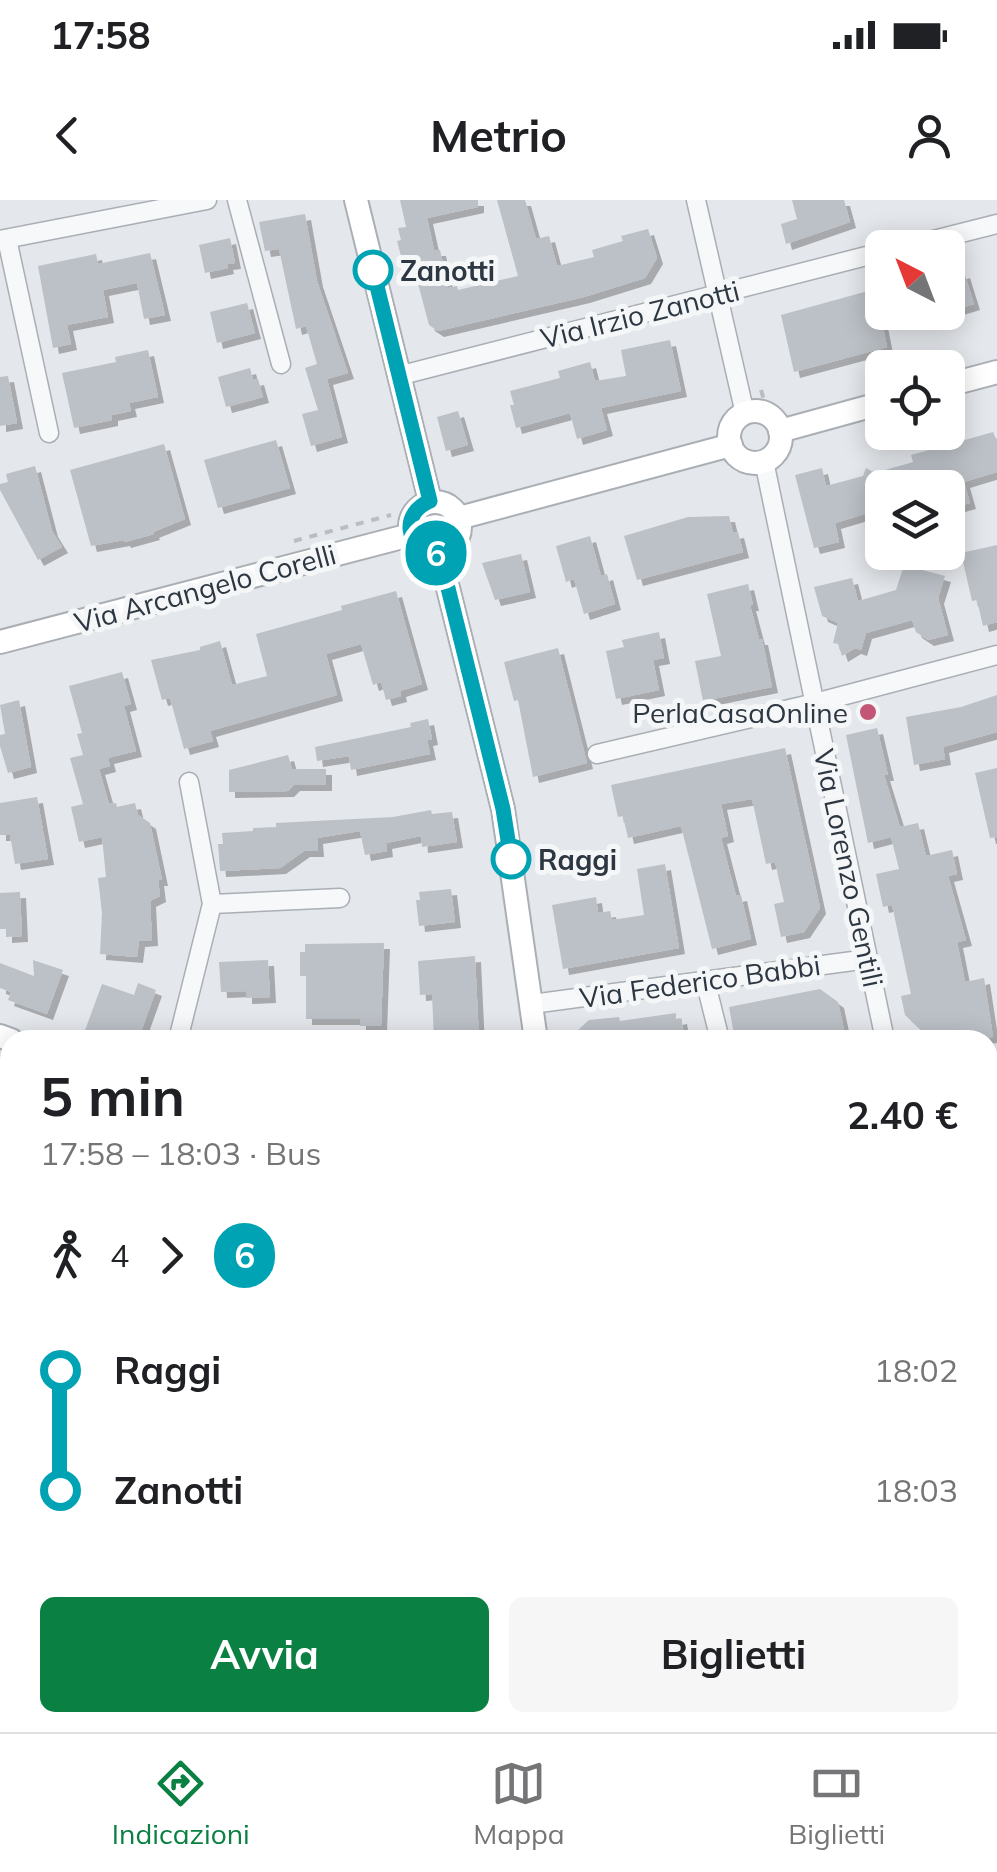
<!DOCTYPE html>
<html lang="it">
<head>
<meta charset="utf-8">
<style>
	body { margin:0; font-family:Mulish,sans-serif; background:#f6f6f6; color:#202124; height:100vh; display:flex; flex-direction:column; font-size:38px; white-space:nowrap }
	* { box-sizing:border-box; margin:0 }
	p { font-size:32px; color:#757577 }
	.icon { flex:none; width:55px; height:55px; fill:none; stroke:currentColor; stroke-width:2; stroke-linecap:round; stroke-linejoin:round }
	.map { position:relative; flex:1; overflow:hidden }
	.drawer { position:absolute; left:0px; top:830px; width:998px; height:702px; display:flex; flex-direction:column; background:#fff; border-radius:30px 30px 0 0; box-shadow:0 5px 25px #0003 }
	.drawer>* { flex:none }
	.badge { padding:0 20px; border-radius:32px; font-size:35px; line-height:65px }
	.needle { width:65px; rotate:318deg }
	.fabs { position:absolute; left:865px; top:30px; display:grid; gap:20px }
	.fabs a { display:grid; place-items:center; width:100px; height:100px; border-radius:15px; background:#fff; box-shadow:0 5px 25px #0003; font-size:50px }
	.map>.badge { position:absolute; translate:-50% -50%; box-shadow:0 0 0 5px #fff }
	.legs { display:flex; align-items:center; gap:15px; height:110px; padding:0 40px; font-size:32px }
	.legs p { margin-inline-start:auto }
	.summary { display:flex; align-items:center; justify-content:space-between; height:170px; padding:0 40px }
	h1 { font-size:55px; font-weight:700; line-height:75px }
	.button { display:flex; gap:20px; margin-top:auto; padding:20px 40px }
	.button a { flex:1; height:115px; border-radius:15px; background:#0b8043; color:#fff; font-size:40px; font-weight:700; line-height:115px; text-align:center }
	.button a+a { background:#f6f6f6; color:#202124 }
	ul { padding:0 40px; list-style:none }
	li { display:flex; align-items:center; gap:35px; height:120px; font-size:38px }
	li i { display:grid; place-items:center; width:15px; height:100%; margin:0 12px; background:currentColor }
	li i::after { content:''; width:25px; height:25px; margin:-12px; border:8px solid; border-radius:50%; background:#fff }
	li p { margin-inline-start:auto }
	li:first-child i { background:linear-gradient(#0000 50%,currentColor 0) }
	li:last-child i { background:linear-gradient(currentColor 50%,#0000 0) }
	.status { display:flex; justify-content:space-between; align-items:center; height:70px; padding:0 50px; background:#fff; direction:ltr }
	.status svg { height:28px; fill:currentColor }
	header { display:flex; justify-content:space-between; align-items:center; height:130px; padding:0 40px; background:#fff; font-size:45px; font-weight:700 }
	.tab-bar { display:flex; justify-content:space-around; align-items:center; height:140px; border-top:2px solid #e0e0e0; background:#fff; font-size:28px; color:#757577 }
	.tab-bar a { display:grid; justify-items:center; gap:5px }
	.tab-bar .selected { color:#0b8043 }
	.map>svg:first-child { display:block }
</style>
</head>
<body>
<div class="status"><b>17:58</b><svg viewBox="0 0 49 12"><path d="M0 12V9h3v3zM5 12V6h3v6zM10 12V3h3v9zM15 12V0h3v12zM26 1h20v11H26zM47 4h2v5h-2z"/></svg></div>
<header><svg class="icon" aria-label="back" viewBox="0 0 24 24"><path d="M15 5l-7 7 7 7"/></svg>Metrio<svg class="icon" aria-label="person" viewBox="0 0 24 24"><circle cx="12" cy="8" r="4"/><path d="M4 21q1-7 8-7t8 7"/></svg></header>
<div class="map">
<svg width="997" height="1532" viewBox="0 0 997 1532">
	<defs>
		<filter id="shadow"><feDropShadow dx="6" dy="6" stdDeviation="0" flood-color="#0004"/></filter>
	</defs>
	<rect width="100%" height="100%" fill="#e4e7eb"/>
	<polygon fill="#d2d7dc" points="0,931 10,934 10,1497 0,1499"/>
	<polygon fill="#cbd4c6" points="0,960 10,964 10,1255 0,1251"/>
	<g fill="#bcc1c7" filter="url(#shadow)">
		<polygon points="400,0 478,0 478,7 427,18 434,50 440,50 448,88 457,86 458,90 518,76 497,0 525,0 536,39 549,36 557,66 594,57 592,50 623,41 621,36 648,29 657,58 645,78 584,97 438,131 429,125 416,76 407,78 397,41 401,40 398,28 406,27"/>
		<polygon points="792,0 844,0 850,22 786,44 781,24 797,19"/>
		<polygon points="305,14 317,81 348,173 327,179 342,237 311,246 302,214 318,210 305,168 317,164 306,126 296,129 279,49 265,51 259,22"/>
		<polygon points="230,38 235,63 227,64 228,68 205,73 199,45"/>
		<polygon points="150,53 165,115 144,119 137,83 103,90 108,117 67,125 71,144 53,148 38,66 96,54 98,64"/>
		<polygon points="964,72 974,104 948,112 948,77"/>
		<polygon points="868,91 875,118 881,117 887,147 794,172 781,115"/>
		<polygon points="247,103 255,133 217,143 210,112"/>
		<polygon points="670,140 681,191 601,208 607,230 577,239 570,213 516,228 510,205 514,205 510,191 560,178 558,171 590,162 595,181 626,176 621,150"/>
		<polygon points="148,150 158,197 129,203 131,211 112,215 112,220 74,228 62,173 116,162 115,157"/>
		<polygon points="250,168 253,180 258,179 263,197 226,207 218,177"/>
		<polygon points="8,176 17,223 0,226 0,177"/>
		<polygon points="458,211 468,245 446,251 437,217"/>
		<polygon points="993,232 997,241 997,272 964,282 970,303 948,309 948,288 882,288 882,309 835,323 839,342 814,348 795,275 822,268 826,286 863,276 866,268 875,273 913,262 911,255"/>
		<polygon points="276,240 290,288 218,308 204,260"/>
		<polygon points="164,244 185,319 153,332 154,334 125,342 124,340 91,346 70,270"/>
		<polygon points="35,266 52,331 62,347 38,360 0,290 0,284 8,282 6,274"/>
		<polygon points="729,316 733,333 738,332 743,352 637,380 624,336 688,317"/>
		<polygon points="590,336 601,376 607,374 615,404 584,414 574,379 566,382 556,346"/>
		<polygon points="997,345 997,422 983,426 977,400 972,401 961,353"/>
		<polygon points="521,354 530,392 495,400 482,363"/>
		<polygon points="904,365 945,376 938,398 948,435 928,440 916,432 912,420 866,433 861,450 855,448 842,456 838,444 833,443 838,423 822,416 814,387 852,378 858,401 896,390"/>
		<polygon points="748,384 753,405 750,405 759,439 762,439 772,487 703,501 695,461 721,456 707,394"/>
		<polygon points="396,391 422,484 400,491 401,496 386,500 381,482 373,485 361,444 326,454 337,495 210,531 213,541 184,549 170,498 162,500 151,460 200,450 200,447 220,441 232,485 267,476 256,434 342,410 341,406"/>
		<polygon points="659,432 664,458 653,460 659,490 616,499 606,451 624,447 622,440"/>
		<polygon points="558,448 587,563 533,577 518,500 514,501 504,462"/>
		<polygon points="122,472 131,504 124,506 136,551 108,558 110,566 99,569 109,604 116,603 117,607 135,603 138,615 150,623 162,680 158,680 160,696 150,701 152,740 139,741 137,757 100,754 102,713 98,678 106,677 102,637 79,642 71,607 83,604 70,558 83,555 77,534 82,533 69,486"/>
		<polygon points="997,495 997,532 943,547 945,559 914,565 906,517 961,507"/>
		<polygon points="19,500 31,567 8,573 0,546 0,535 5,534 0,505"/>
		<polygon points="428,519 432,539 427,540 430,554 351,570 349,556 317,561 315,547 411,527 410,523"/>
		<polygon points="877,528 888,575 884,575 900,627 918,623 926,656 952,650 957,674 948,676 966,740 957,742 965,782 984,778 993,837 953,840 923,832 905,815 901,796 911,794 892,705 883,707 876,674 899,669 891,637 868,643 846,535"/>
		<polygon points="785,548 820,708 804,732 781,737 774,704 784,702 775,662 766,664 752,599 721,604 728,636 721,638 736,696 741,695 751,739 712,749 681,626 628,638 623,616 618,617 611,585"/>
		<polygon points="288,555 292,569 326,569 326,585 294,585 288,591 229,592 229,570"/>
		<polygon points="997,568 997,637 990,638 975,573"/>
		<polygon points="37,597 48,659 15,664 10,635 0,635 0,603"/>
		<polygon points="431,610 432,614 452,612 457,642 422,647 421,636 386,643 387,651 365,655 360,631 317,638 318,651 304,651 280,668 220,671 218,644 223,644 222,633 253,631 253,628 276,627 276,623 393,617"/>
		<polygon points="665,664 679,748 563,769 552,705 596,697 598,713 610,711 612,720 644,715 637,669"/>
		<polygon points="451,689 455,722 419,726 416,700 420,700 419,692"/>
		<polygon points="20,692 22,736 6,737 6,729 0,729 0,693"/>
		<polygon points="384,743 381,826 360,826 360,819 306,819 306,776 300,776 300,752 305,752 305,744"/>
		<polygon points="475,756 479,840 434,840 432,794 420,795 418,761"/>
		<polygon points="33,760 63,770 47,814 8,800 11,792 0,788 0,763 34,776"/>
		<polygon points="268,760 270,797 246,798 246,791 221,792 219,762"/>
		<polygon points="138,783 156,790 138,840 102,840 84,833 102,784 134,795"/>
		<polygon points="820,789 838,802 844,830 792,840 735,840 729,807"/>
		<polygon points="676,813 676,819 681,818 685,840 567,840 589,820 619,817 620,821"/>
	</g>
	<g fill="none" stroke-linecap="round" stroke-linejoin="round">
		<defs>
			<g id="street">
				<polyline points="237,0 281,164"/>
				<polyline points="696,0 745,214"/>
				<polyline points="7,39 49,233"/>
				<polyline points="0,40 207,0"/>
				<polyline points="902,48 997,24"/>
				<polyline points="398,176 882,52"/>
				<polyline points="764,261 885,840"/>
				<polyline points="597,554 815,503 997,455"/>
				<polyline points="212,704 340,698"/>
				<polyline points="705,780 720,840"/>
				<polyline points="532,804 868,759"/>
				<polyline points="178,840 212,704 189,582"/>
				<polyline points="988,894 997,897"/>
				<polyline points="988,1379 997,1382"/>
				<polyline points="155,1522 157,1532"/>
				<polyline points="356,1522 358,1532"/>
				<polyline points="924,1522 926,1532"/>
				<polyline points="0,1527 23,1522"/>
			</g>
			<g id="secondary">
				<polyline points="356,0 430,301"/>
				<polyline points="948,185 997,172"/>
				<circle cx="755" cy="237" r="26"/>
				<polyline points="780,231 882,203"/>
				<circle cx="435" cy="327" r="25"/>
				<polyline points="459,318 731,245"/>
				<polyline points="436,352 448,388 503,609 536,840"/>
				<polyline points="0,442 410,335"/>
				<polyline points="0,836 11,840"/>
				<polyline points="988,1161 997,1164"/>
				<polyline points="675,1522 677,1532"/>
			</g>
		</defs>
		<use href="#street" stroke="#a9afb5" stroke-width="21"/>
		<use href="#secondary" stroke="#a9afb5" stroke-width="26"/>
		<g stroke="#babec2" stroke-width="4" stroke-dasharray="8 8" stroke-linecap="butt">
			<polyline points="761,190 768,214"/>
			<polyline points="294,341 391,315"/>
		</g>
		<use href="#street" stroke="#f6f8f9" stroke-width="18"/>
		<use href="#secondary" stroke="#fff" stroke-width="22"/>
	</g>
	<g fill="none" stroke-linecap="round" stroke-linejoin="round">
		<defs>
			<path id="line-1" d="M373,70L430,301C401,313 404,348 436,352L448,388L503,609L511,659"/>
		</defs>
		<use href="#line-1" stroke="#fff" stroke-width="22"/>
		<use href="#line-1" stroke="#00a3b4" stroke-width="15"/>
	</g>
	<g fill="#fff" stroke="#00a3b4" stroke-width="5">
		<circle cx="373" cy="70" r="18"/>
		<circle cx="511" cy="659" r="18"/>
	</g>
	<circle fill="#c35676" stroke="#f4f6f8" stroke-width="4" cx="868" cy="512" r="10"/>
	<g text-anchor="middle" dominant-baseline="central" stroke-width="10" stroke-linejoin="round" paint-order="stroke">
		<g font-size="28" font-weight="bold" fill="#2d3741" stroke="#f4f6f8" text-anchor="start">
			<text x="400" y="70">Zanotti</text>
			<text x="538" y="659">Raggi</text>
		</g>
		<g font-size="28" fill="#2d3741" stroke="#f4f6f8">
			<text transform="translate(640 114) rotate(-14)">Via Irzio Zanotti</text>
			<text transform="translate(205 388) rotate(-15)">Via Arcangelo Corelli</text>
			<text transform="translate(849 668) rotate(78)">Via Lorenzo Gentili</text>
			<text transform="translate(700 781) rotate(-8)">Via Federico Babbi</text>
		</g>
		<g font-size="28" fill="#2d3741" stroke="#f4f6f8" text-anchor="end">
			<text x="848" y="512">PerlaCasaOnline</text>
		</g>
	</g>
</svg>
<div class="fabs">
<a><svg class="needle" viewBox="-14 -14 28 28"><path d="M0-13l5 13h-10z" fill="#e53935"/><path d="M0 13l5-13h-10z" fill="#757577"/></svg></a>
<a><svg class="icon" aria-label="locate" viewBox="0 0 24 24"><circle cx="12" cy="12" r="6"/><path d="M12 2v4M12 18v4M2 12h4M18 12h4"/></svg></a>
<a><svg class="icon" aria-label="layers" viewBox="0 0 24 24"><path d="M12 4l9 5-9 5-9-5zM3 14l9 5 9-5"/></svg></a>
</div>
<b class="badge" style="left:436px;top:353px;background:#00a3b4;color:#fff">6</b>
<section class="drawer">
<div class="summary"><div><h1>5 min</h1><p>17:58 – 18:03 · Bus</p></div><b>2.40 €</b></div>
<div class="legs"><svg class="icon" aria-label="walk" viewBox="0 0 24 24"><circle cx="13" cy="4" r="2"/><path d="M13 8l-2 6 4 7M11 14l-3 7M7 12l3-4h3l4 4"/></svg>4<svg class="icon" aria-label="forward" viewBox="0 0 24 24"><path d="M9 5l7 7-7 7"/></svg><b class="badge" style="background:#00a3b4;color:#fff">6</b></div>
<ul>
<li><i style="color:#00a3b4"></i><b>Raggi</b><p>18:02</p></li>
<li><i style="color:#00a3b4"></i><b>Zanotti</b><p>18:03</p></li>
</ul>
<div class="button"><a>Avvia</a><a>Biglietti</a></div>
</section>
</div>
<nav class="tab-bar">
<a class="selected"><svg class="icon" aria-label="directions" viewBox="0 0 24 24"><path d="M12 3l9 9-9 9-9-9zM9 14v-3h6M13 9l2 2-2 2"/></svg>Indicazioni</a>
<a><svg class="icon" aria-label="map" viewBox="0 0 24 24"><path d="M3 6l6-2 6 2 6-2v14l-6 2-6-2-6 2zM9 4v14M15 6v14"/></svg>Mappa</a>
<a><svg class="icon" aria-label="tickets" viewBox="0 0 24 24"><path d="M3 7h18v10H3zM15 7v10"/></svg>Biglietti</a>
</nav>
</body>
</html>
